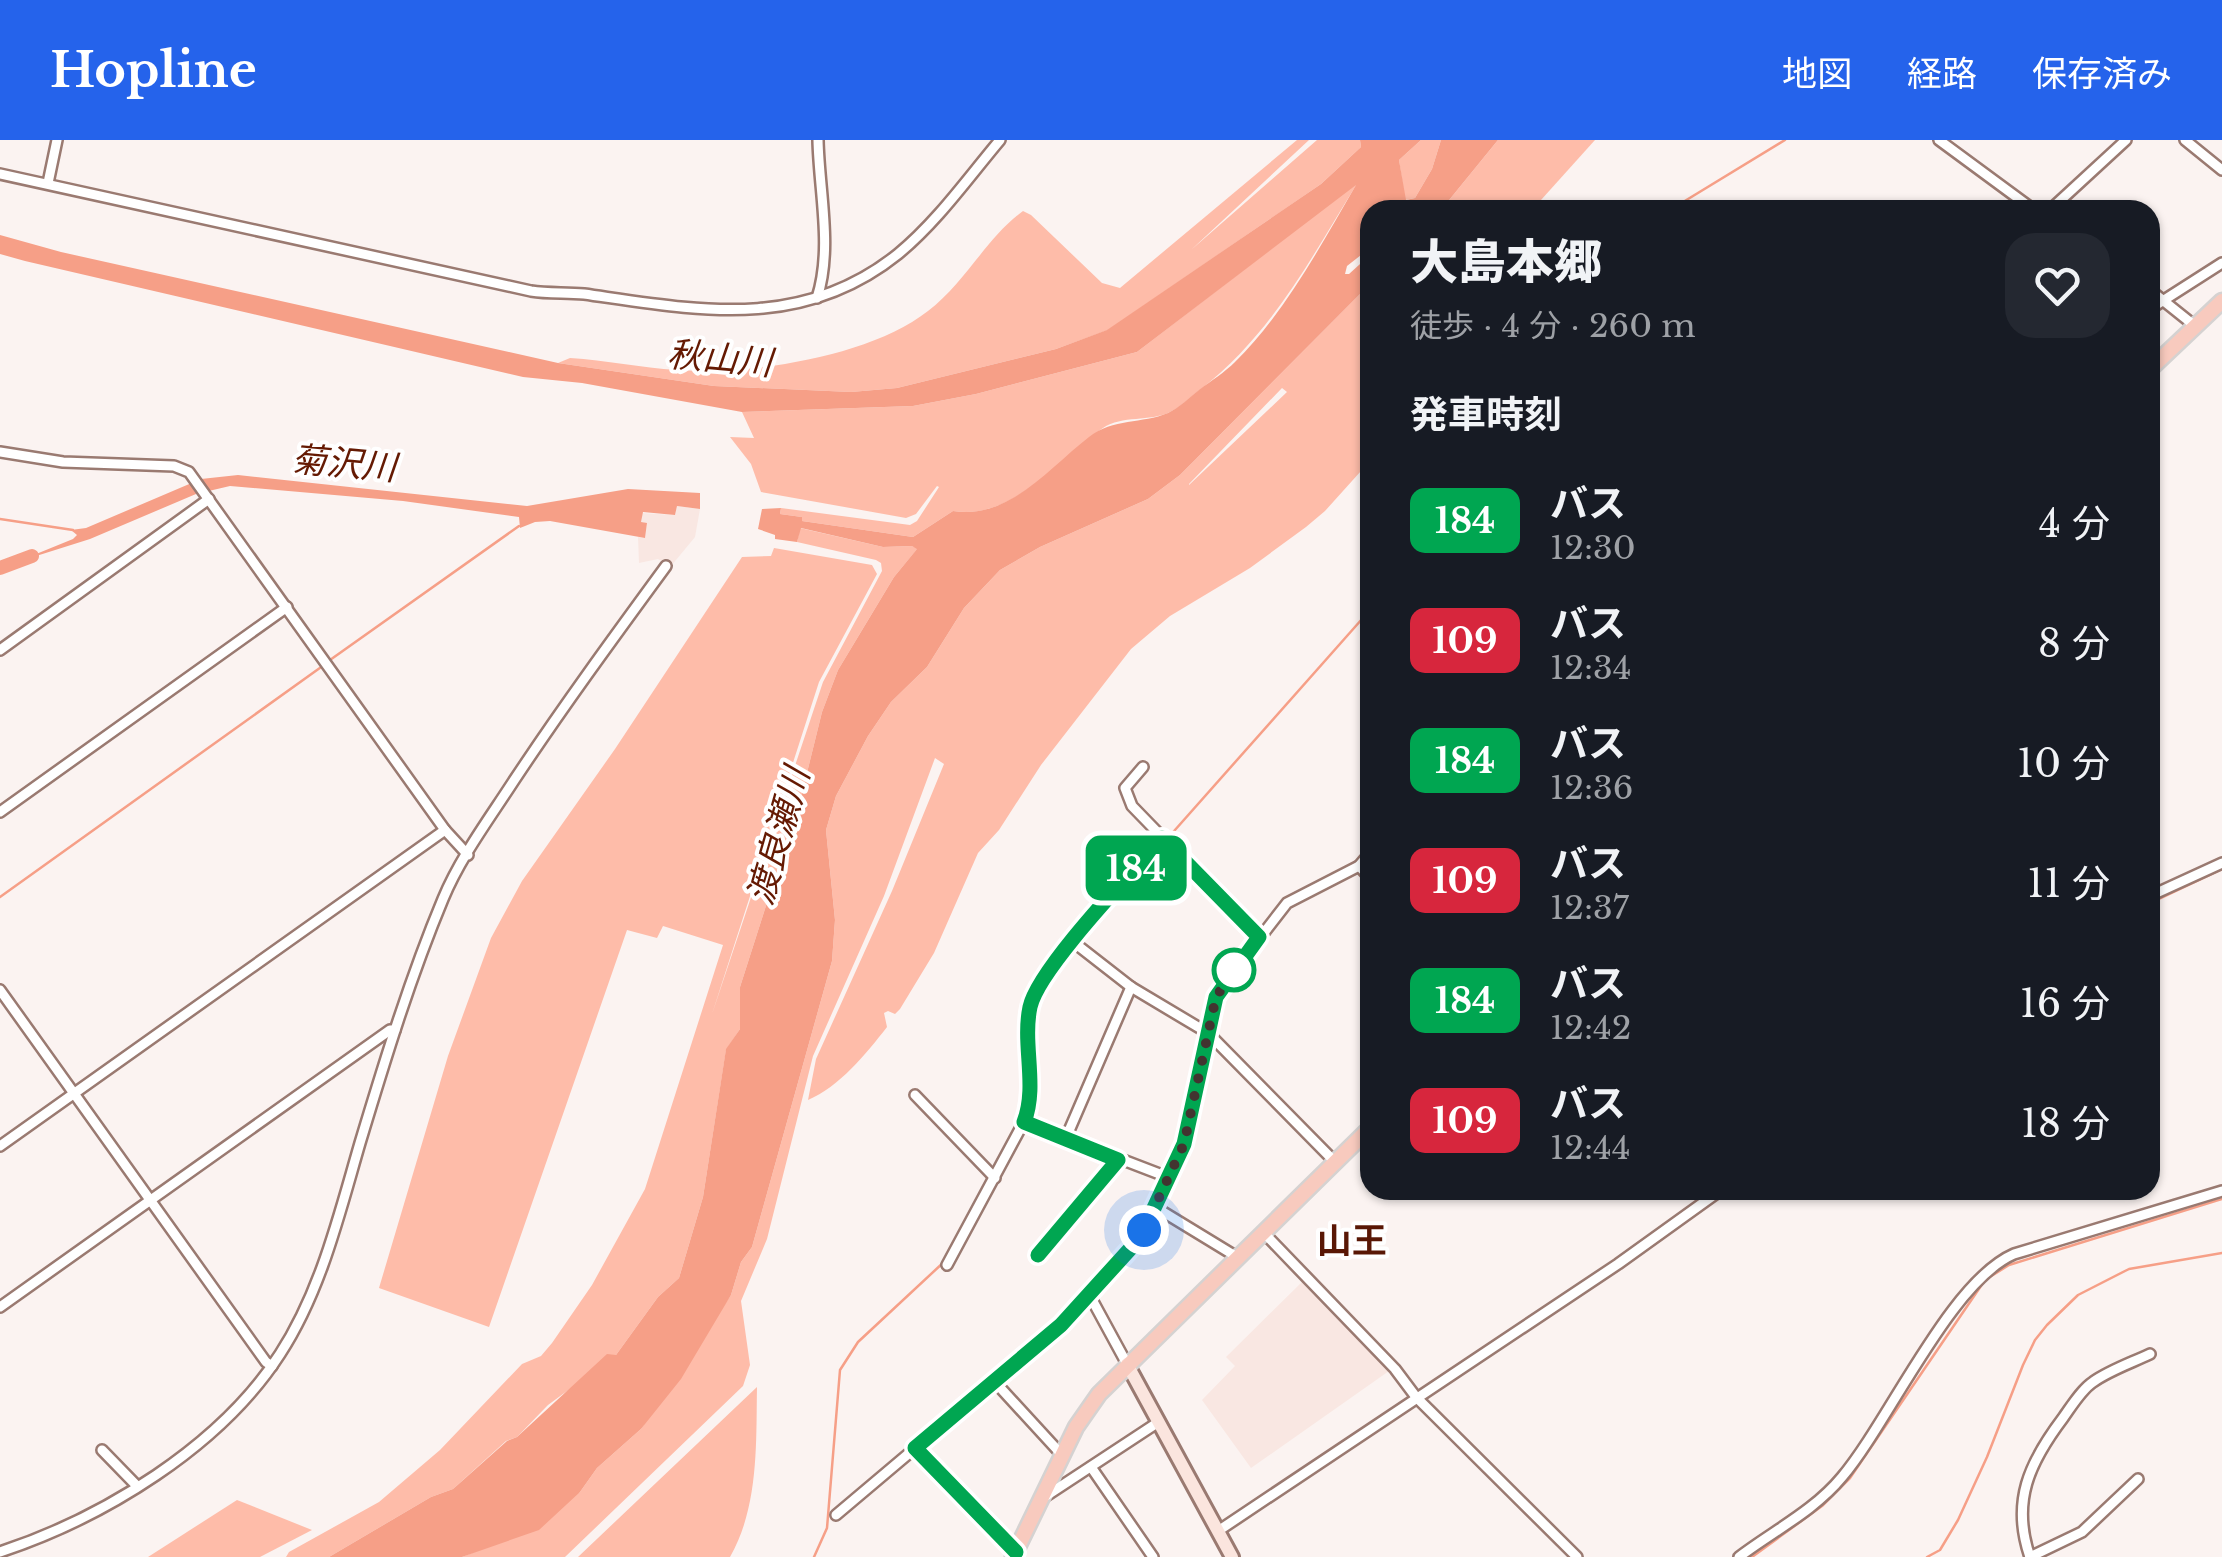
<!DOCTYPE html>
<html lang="ja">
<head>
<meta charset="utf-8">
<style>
	body { margin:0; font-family:"Libre Baskerville","Noto Sans JP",serif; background:#242831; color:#f1f3f6; height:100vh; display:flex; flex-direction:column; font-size:38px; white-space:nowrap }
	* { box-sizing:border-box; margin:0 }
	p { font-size:32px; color:#9ea1a6 }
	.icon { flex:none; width:55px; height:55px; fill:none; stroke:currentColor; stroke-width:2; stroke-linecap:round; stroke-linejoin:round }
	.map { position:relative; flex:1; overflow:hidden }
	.panel { position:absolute; left:1360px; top:60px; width:800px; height:1000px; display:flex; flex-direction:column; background:#171b24; border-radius:30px; box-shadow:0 2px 8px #0004 }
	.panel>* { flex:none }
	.badge { padding:0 20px; border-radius:15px; font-size:35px; line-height:65px }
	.you { position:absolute; width:50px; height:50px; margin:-25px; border:8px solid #fff; border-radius:50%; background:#1a73e8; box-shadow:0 0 0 15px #1a73e833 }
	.map>.badge { position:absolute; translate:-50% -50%; box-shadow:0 0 0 5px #fff }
	h2 { padding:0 50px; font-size:38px; line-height:90px }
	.round { display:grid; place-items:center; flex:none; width:105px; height:105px; border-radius:30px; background:#242831 }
	.headline { display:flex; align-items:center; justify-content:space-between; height:170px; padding:0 50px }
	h1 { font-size:48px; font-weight:800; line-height:75px }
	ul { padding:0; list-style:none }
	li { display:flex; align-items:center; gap:30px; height:120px; padding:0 50px }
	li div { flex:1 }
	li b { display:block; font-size:38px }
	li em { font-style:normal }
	li .badge { min-width:110px; font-weight:700; text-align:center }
	header { display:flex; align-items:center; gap:60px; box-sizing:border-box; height:140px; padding:0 50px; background:#2563eb; color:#fff }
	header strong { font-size:48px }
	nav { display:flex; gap:55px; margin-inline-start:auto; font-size:35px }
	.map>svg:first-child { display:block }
</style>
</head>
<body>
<header>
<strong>Hopline</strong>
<nav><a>地図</a><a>経路</a><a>保存済み</a></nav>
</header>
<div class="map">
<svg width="2222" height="1417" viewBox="0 0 2222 1417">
	<rect width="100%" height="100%" fill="#fbf3f1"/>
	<g fill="#f9e7e2">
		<polygon points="677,366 700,369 695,397 671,426 658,419 639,423 638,397 645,398 647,384 641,382 642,373 675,375"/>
		<polygon points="1303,1141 1389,1231 1251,1328 1202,1260 1235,1226 1226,1217"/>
	</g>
	<g fill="#febca9" fill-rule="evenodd">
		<path d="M1297,0H1309L1191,110L1317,0H1360L1361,7L1321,44L1108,190L1056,209L897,248L851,252L714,246L558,223L570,218C606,220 641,228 677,230C751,235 869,217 928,171C965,143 987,97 1023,71L1031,75L1102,143L1120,148Z"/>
		<polygon points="1421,0 1441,0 1432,29 1415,58 1405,60 1399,20"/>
		<polygon points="1498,0 1595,0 1532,70 1441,70"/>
		<path d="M1358,42C1311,118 1272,194 1201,249C1191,256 1181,267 1170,272C1150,282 1122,275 1103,288C1058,318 1014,381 953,371L913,397L802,381V377L780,374L781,368L910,385L917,381L939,347L937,346L916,374L906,378L761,352L751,324L730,297L754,298L742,272L913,266L976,254L1137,212Z"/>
		<path d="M1370,144V321L1325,371L1306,387L1250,428L1170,476L1131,509L1041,625L999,690L978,713L934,813L900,869L895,874L888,871L884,873L887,887C866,914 839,947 808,960L816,919L892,751L944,624L935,618L884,756L813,916L767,1099L741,1161L750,1225L743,1246L565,1417H462L482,1409L580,1352L597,1328L641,1289L731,1155L741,1122L752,1107L832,821L835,780L826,690L836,656L868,596L891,562L927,527L964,468L1000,430L1040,407L1148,359L1180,335ZM1282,248L1287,252L1189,345V344Z"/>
		<polygon points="800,388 883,407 912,406 918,408 894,437 838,530 822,572 802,653 740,847 740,889 726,910 703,1057 679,1138 658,1157 616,1215 548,1265 517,1297 506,1301 453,1349 431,1357 329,1417 286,1417 289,1412 379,1362 440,1310 522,1224 541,1216 552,1203 592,1145 645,1049 723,805 663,786 657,798 627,790 489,1187 379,1148 448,916 491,798 522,741 615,609 742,417 771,416 774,408 872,425 877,434 819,542 712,874 823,542 882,431 881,423 876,420 797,402"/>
		<path d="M757,1247C756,1304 759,1366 730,1417H578Z"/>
		<polygon points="237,1360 312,1390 260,1417 148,1417"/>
	</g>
	<g fill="#f69f87">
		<path d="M1360,0H1421L1399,20L1406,60L1415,58L1432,29L1441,0H1498L1441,70H1370V108L1347,126L1345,134H1349L1370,115V144L1180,335L1148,359L1040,407L1000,430L964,468L927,527L891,562L868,596L836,656L826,690L835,780L832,821L752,1107L741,1122L731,1155L681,1239L641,1289L597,1328L580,1352L539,1390L462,1417H329L431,1357L453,1349L507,1301L517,1297L607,1214L616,1215L658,1157L679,1138L703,1057L726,909L740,889V847L802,653L822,572L838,530L894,437L917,409L912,406L883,407L801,388L797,402L775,399V395L758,389L762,369L781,368L780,374L802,377V381L913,397L953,371C1009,380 1050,327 1089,297C1113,278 1142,284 1168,273C1179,268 1190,257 1199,250C1211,241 1225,232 1235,222C1285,173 1321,105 1356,45L1137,212L976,254L913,266L742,272L582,243L523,237L25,121L0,114V95L61,112L558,223L714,246L851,252L897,248L1056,209L1107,190L1321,44L1361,7Z"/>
		<polygon points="238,335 527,366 628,349 700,353 700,369 677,366 675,375 643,372 641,382 647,383 645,398 550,381 535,382 520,388 519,377 403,361 230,346 196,354 90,399 14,423 73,399 77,395 71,390 86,388 201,339"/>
	</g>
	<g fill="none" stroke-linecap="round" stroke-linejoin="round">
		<g stroke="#f69f87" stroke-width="2.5">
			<polyline points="1670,70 1785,0"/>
			<polyline points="0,379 73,390"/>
			<polyline points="330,520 519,386"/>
			<polyline points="1167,699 1370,470"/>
			<polyline points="0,757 324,525"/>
			<polyline points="2150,763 2222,729"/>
			<polyline points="1024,877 1025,864"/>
			<polyline points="1686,1081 1728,1050"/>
			<polyline points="814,1417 827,1388 840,1230 858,1202 945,1121"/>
			<polyline points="1752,1417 1822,1366 1850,1338 1985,1140 2009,1125 2222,1059"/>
			<polyline points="1927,1417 1940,1410 1958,1380 1987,1317 2023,1225 2035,1200 2047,1185 2078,1155 2129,1129 2222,1113"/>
		</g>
		<polyline stroke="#f69f87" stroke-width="14" points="0,428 32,416"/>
		<defs>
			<g id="minor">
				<polyline points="1939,0 2034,70"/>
				<polyline points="2185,0 2222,30"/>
				<path d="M0,34L531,151C549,154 567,152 584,154C697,170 801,192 898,114C937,82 968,38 1000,0"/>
				<polyline points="48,43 57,0"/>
				<polyline points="2050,70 2126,0"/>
				<polyline points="2150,150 2195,186"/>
				<path d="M817,158C833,108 819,51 818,0"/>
				<polyline points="2150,169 2222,123"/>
				<polyline points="0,312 63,322 174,326 189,332 445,690 468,715"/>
				<polyline points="0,510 209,359"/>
				<polyline points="1143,627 1125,648 1132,666 1259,797"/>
				<polyline points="0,672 287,467"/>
				<polyline points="1359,726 1370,738"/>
				<polyline points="2150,756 2222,723"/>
				<polyline points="1072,801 1131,847 1208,893 1335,1022"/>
				<polyline points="0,850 266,1222 272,1226"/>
				<polyline points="915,955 995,1038"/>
				<polyline points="1024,982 1170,1038"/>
				<polyline points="1065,1000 1131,847"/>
				<polyline points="0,1006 445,690"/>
				<polyline points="1155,1067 1237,1117"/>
				<polyline points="1263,1092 1395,1229 1416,1257 1577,1417"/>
				<polyline points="1038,1115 1118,1020"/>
				<polyline points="947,1125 1027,976 1028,880 1032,858 1072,801 1163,698"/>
				<polyline points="1090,1156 1127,1224"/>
				<polyline points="0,1167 390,890 395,890"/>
				<polyline points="995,1242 1062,1315"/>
				<polyline points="915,1308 1016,1412"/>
				<polyline points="102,1310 137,1346"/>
				<polyline points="1091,1327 1153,1417"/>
				<polyline points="1043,1358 1154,1285 1160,1284"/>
				<polyline points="836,1375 1061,1185 1133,1107 1144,1090 1184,1004 1218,852 1287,763 1359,726 1370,713"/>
				<polyline points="1218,1391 1618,1124 1721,1050"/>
				<path d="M0,1412C103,1378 220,1307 280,1214C321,1151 339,1075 360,1003C385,920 410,838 443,759C460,718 489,679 513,642C562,568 614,497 666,426"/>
				<path d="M1739,1417C1773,1391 1814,1371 1842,1337C1890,1280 1950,1142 2014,1114L2222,1051"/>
				<path d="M2030,1417C2011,1362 2029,1323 2063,1278C2071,1267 2081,1250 2093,1242C2110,1230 2131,1223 2150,1214"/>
				<polyline points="2030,1417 2082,1392 2138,1339"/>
			</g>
			<polyline id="secondary" points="1127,1224 1232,1417"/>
			<g id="primary">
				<polyline points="2150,229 2222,161"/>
				<polyline points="1013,1417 1076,1287 1099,1254 1370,988"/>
			</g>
		</defs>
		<use href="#minor" stroke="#9a7a71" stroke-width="14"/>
		<use href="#secondary" stroke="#9a7a71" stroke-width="18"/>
		<use href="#primary" stroke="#d5d2d1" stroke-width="19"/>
		<use href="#minor" stroke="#fff" stroke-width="9"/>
		<use href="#secondary" stroke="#fbe5de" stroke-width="12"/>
		<use href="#primary" stroke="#f8cabe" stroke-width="14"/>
	</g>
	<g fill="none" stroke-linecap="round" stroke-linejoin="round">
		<defs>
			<path id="line" d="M1016,1412L915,1308L1061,1185L1140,1098L1184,1004L1216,857L1259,797L1162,698C1133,731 1038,829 1030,867C1022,905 1038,946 1024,982L1118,1020L1038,1115"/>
		</defs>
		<use href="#line" stroke="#fff" stroke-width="22"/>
		<use href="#line" stroke="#00a651" stroke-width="15"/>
		<polyline stroke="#423430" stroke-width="10" stroke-dasharray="0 18" points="1144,1090 1184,1004 1216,857 1238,824 1234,830"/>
	</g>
	<circle fill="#fff" stroke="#00a651" stroke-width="5" cx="1234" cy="830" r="20"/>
	<g text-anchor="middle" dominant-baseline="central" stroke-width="8" stroke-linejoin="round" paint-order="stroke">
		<g font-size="35" font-style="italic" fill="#651a03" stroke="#fff">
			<text transform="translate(720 218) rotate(5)">秋山川</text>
			<text transform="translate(344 323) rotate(5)">菊沢川</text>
			<text transform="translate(778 696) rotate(-74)">渡良瀬川</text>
		</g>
		<g font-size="35" font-weight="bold" fill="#591705" stroke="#fff">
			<text x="1352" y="1100">山王</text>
		</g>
	</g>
</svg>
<div class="you" style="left:1144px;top:1090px"></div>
<b class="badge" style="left:1136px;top:728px;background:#00a651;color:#fff">184</b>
<section class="panel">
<div class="headline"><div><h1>大島本郷</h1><p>徒歩 · 4 分 · 260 m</p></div><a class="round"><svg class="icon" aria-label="heart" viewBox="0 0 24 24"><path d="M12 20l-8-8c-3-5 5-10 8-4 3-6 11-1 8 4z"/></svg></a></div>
<h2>発車時刻</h2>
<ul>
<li><span class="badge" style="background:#00a651;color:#fff">184</span><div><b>バス</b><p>12:30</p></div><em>4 分</em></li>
<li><span class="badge" style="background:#d7263d;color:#fff">109</span><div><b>バス</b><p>12:34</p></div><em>8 分</em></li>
<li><span class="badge" style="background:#00a651;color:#fff">184</span><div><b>バス</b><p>12:36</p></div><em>10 分</em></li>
<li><span class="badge" style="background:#d7263d;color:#fff">109</span><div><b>バス</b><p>12:37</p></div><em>11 分</em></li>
<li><span class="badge" style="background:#00a651;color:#fff">184</span><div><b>バス</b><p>12:42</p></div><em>16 分</em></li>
<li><span class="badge" style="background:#d7263d;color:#fff">109</span><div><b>バス</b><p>12:44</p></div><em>18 分</em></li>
</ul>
</section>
</div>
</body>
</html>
